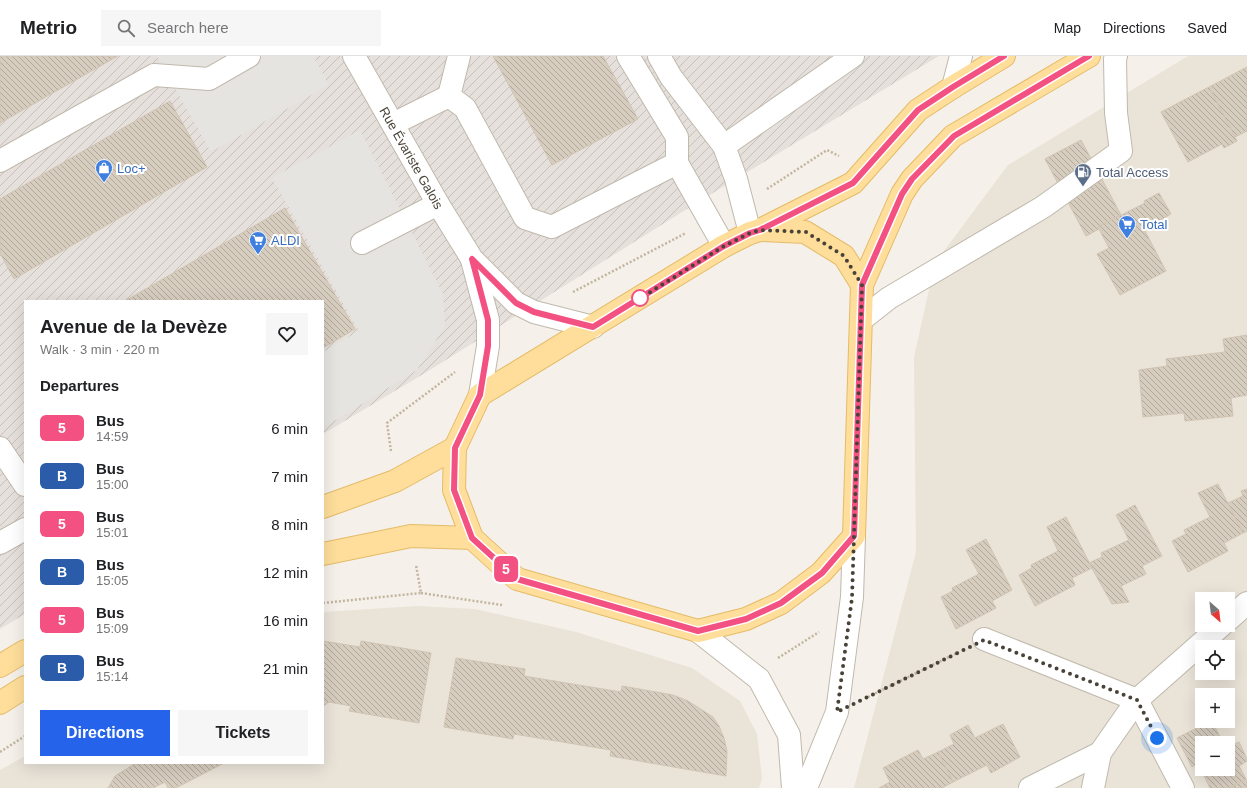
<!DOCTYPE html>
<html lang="en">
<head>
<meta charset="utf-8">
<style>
	body { margin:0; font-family:Helvetica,sans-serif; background:#f6f6f6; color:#202124; height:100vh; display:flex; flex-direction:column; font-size:15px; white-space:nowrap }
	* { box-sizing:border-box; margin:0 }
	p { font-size:13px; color:#757577 }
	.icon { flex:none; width:22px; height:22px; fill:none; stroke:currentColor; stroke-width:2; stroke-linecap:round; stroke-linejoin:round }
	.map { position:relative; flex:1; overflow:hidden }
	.sheet { position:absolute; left:24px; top:244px; width:300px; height:464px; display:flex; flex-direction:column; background:#fff; border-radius:0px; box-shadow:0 4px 16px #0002 }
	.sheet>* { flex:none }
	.badge { padding:0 8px; border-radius:6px; font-size:14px; line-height:26px }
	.needle { width:26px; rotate:152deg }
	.tools { position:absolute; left:1195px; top:536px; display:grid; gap:8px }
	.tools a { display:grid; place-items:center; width:40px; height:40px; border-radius:0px; background:#fff; box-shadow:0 4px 16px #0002; font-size:20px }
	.you { position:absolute; width:20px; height:20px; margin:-10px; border:3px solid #fff; border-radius:50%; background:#1a73e8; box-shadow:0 0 0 6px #1a73e833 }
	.map>.badge { position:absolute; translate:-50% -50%; box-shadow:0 0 0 2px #fff }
	h2 { padding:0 16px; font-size:15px; line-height:36px }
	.round { display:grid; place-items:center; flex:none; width:42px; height:42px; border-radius:0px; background:#f6f6f6 }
	.summary { display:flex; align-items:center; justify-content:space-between; height:68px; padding:0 16px }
	h1 { font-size:19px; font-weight:700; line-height:30px }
	.cta { display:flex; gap:8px; margin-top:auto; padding:8px 16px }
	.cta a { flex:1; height:46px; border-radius:0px; background:#2563eb; color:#fff; font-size:16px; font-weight:700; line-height:46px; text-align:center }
	.cta a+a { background:#f6f6f6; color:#202124 }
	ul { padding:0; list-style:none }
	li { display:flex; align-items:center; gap:12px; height:48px; padding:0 16px }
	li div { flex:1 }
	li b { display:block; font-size:15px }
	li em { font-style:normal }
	li .badge { min-width:44px; font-weight:700; text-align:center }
	header { display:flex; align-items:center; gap:24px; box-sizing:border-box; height:56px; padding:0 20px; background:#fff; border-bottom:1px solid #e0e0e0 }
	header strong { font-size:19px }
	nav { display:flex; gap:22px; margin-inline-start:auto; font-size:14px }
	.search { width:280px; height:36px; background:#f6f6f6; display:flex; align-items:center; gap:10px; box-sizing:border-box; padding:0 14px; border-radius:0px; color:#757577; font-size:15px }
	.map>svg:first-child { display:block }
</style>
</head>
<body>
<header>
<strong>Metrio</strong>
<div class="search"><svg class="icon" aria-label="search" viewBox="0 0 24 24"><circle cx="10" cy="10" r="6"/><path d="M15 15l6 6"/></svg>Search here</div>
<nav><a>Map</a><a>Directions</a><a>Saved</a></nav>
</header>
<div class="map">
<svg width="1247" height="732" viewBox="0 0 1247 732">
	<defs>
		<pattern id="industrial-furrows" width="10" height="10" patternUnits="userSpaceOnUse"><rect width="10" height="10" fill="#e5e0db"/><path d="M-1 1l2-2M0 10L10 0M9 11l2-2" fill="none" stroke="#c6c1bd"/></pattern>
		<pattern id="building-back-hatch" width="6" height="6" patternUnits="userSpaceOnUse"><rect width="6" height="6" fill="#d7cdbf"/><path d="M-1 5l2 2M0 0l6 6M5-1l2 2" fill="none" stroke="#b0a89c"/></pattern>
	</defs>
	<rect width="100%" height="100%" fill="#f5f1ea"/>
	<g fill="#e9e3d8" fill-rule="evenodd">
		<path d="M1188,0H1247V732H854L916,496L914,301L935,207L1008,109ZM1202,543H1228V569H1202ZM1202,591H1228V617H1202ZM1202,639H1228V665H1202ZM1202,687H1228V713H1202Z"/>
		<polygon points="416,550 475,553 576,576 692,612 740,645 757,678 762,722 759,732 0,732 0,714 25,700 25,707 323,707 323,556"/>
	</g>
	<polygon fill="url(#industrial-furrows)" points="0,0 939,0 698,146 430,314 323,378 323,245 25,245 25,558 0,573"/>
	<g fill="#e6e4e1">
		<polygon points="157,0 313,0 329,29 211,96"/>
		<polygon points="360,74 443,238 445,270 417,314 323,372 323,296 359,275 272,122"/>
	</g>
	<g fill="url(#building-back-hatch)" stroke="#d1c4b2">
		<polygon points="0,0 118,0 0,67"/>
		<polygon points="493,0 603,0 638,63 552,109"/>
		<polygon points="1247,11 1247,75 1235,81 1209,31"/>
		<polygon points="1209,31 1237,85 1224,92 1222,88 1188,106 1161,56"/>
		<polygon points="170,45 207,111 14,223 0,197 0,143"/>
		<polygon points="1081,84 1121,159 1098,171 1099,173 1086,180 1045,103"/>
		<polygon points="1159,137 1171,158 1144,173 1166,215 1120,239 1097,198 1109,192 1098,171 1145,147 1144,145"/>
		<polygon points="285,152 355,273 323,292 323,245 125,245"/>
		<polygon points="1247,279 1247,339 1231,342 1233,360 1185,365 1184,357 1143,361 1139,314 1167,310 1166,303 1225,296 1223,283"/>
		<polygon points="1218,428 1243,477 1224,487 1228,495 1188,516 1172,485 1186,478 1184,474 1210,461 1198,437"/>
		<polygon points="1247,433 1247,475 1243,477 1228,447 1243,440 1241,435"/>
		<polygon points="1135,449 1162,500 1142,510 1146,518 1121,530 1129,546 1112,548 1089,507 1102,501 1101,497 1129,484 1116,459"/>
		<polygon points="1066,461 1092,512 1072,522 1075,529 1035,550 1019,519 1032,512 1031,509 1058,495 1047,471"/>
		<polygon points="986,483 1012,534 992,545 996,552 956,573 941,541 953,535 952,532 979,518 966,494"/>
		<polygon points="323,585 360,591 361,585 431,597 419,667 349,655 351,650 329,646 323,650"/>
		<polygon points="456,602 525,613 524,620 621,636 622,630 673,639 688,645 713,661 719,670 724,682 727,695 726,720 610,700 611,694 514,678 513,683 444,671"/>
		<polygon points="1211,665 1212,665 1223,687 1202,687 1202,713 1228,713 1228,691 1239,686 1247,703 1247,705 1239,710 1246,723 1229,732 1210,732 1198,707 1192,711 1177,682"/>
		<polygon points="1003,668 1020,701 991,717 987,709 953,726 938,696 954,688 950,679 968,669 975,682"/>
		<polygon points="918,694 923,703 938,696 953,726 942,732 879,732 890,726 883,712"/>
		<polygon points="136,707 224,707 176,732 168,732 165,726 153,732 108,732 115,720"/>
		<polygon points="1246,723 1247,732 1229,732"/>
	</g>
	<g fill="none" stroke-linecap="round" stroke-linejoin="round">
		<defs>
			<g id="minor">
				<path id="s1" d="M354,0L438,148L472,203L516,247L534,256L593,271"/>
				<polyline points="628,0 677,81 677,107"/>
				<polyline points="659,0 671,21 724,90 736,123 750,177"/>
				<polyline points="953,31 961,0"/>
				<polyline points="449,40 459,0"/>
				<polyline points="393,68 449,40 465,52 525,162 552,171 677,107 724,190"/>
				<polyline points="724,90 853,0"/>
				<polyline points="0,105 154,19 209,23 249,0"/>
				<polyline points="362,187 438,148"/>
				<polyline points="472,204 488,264 488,290 480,339"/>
				<polyline points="861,264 889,242 1043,151 1121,95 1116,57 1115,3 1116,0"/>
				<polyline points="0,392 25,429"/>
				<polyline points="0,487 25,473"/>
				<polyline points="1228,564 1247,547"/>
				<polyline points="698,575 759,623 789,679 793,732"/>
				<polyline points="984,583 1137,644 1183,732"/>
				<polyline points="806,732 837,656 852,541 854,480"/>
				<polyline points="1030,732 1100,697"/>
				<polyline points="1093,732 1100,697 1137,644 1222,569"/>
			</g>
			<g id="major">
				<polyline points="762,173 853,127 918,54 953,31 1004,0"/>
				<polygon points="760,174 805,176 844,200 862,229 854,480 821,517 781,547 746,563 698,575 517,523 472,482 454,434 455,392 480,339 724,190 750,177"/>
				<polyline points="862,229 902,138 912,123 953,80 1089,0"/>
				<polyline points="323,451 395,425 455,392"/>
				<polyline points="323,498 411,480 472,482"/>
				<polyline points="0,610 25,595"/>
				<polyline points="0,647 25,631"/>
			</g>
		</defs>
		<use href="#minor" stroke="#c0b9ac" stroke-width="24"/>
		<use href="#major" stroke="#e4bb69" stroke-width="24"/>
		<g stroke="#c2b49e" stroke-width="2.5" stroke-dasharray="2 2" stroke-linecap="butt">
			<polyline points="767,133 827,94 839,100"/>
			<polyline points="573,236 686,177"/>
			<polyline points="391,395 387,367 455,316"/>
			<polyline points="421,537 502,549"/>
			<polyline points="323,547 421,537 416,509"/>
			<polyline points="778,602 819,576"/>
			<polyline points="868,641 959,596"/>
			<polyline points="0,696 25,680"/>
		</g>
		<use href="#minor" stroke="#fff" stroke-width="22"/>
		<use href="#major" stroke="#fede9a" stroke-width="22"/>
	</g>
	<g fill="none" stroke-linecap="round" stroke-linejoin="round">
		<defs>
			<polyline id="line" points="1004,0 953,31 918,54 853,127 760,174 750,177 724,190 593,271 534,256 516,247 472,203 488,264 488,290 480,339 455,392 454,434 472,482 517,523 698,575 746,563 781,547 822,517 854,480 862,229 902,138 912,123 954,80 1089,0"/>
		</defs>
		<use href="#line" stroke="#fff" stroke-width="9"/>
		<use href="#line" stroke="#f25182" stroke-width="6"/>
		<polyline stroke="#494238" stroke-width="4" stroke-dasharray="0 7.2" points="640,242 639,243 724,190 750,177 760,174 806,176 844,200 862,229 852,542 837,656 984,584 1137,644 1157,682"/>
	</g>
	<defs>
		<symbol id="shop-pin" viewBox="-11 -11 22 30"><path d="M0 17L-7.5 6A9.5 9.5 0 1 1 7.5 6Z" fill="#3f7fe0" stroke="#fff"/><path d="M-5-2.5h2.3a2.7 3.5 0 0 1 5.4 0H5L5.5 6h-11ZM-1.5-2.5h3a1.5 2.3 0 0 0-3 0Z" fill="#fff"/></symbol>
		<symbol id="fuel-pin" viewBox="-11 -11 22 30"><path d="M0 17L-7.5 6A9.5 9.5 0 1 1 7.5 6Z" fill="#5c6f8a" stroke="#fff"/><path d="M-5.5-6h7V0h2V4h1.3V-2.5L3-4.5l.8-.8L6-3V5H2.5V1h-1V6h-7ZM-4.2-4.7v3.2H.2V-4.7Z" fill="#fff"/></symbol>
		<symbol id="supermarket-pin" viewBox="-11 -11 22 30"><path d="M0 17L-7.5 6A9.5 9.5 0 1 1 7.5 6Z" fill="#3f7fe0" stroke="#fff"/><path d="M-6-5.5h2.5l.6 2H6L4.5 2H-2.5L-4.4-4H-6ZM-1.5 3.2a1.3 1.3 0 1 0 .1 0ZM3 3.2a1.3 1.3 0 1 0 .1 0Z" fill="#fff"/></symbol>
	</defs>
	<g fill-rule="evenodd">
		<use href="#shop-pin" x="94" y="102" width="20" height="27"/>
		<use href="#fuel-pin" x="1073" y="106" width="20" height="27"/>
		<use href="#supermarket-pin" x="1117" y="158" width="20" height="27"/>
		<use href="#supermarket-pin" x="248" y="174" width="20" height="27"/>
	</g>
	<circle fill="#fff" stroke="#f25182" stroke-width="2" cx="640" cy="242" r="8"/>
	<g text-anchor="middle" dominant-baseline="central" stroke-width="4" stroke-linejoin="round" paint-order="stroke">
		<g font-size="13" fill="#494238" stroke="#fff">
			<text stroke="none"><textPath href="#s1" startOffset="117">Rue Évariste Galois</textPath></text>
		</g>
		<g font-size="13" fill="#366cbe" stroke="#fff" text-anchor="start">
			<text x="117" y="112">Loc+</text>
			<text x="1140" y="168">Total</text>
			<text x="271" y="184">ALDI</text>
		</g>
		<g font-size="13" fill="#4e5e75" stroke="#fff" text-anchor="start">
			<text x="1096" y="116">Total Access</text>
		</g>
	</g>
</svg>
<div class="tools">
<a><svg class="needle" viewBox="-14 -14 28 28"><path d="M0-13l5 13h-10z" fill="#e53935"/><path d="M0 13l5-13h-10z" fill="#757577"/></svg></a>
<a><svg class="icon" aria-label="locate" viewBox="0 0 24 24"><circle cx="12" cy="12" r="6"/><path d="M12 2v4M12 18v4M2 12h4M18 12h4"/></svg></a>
<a>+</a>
<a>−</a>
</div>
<div class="you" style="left:1157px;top:682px"></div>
<b class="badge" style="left:506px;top:513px;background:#f25182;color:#fff">5</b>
<section class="sheet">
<div class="summary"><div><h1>Avenue de la Devèze</h1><p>Walk · 3 min · 220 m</p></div><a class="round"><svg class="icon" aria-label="heart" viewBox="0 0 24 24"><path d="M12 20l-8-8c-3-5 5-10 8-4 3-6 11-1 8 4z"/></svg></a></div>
<h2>Departures</h2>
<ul>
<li><span class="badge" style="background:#f25182;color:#fff">5</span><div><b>Bus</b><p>14:59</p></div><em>6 min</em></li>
<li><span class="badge" style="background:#2a5caa;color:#fff">B</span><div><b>Bus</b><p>15:00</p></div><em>7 min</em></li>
<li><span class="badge" style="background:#f25182;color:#fff">5</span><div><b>Bus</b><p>15:01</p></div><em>8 min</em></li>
<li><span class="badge" style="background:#2a5caa;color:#fff">B</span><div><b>Bus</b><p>15:05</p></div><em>12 min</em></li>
<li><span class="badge" style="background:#f25182;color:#fff">5</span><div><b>Bus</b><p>15:09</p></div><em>16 min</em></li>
<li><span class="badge" style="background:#2a5caa;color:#fff">B</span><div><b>Bus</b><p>15:14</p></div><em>21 min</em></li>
</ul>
<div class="cta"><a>Directions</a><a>Tickets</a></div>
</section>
</div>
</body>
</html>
